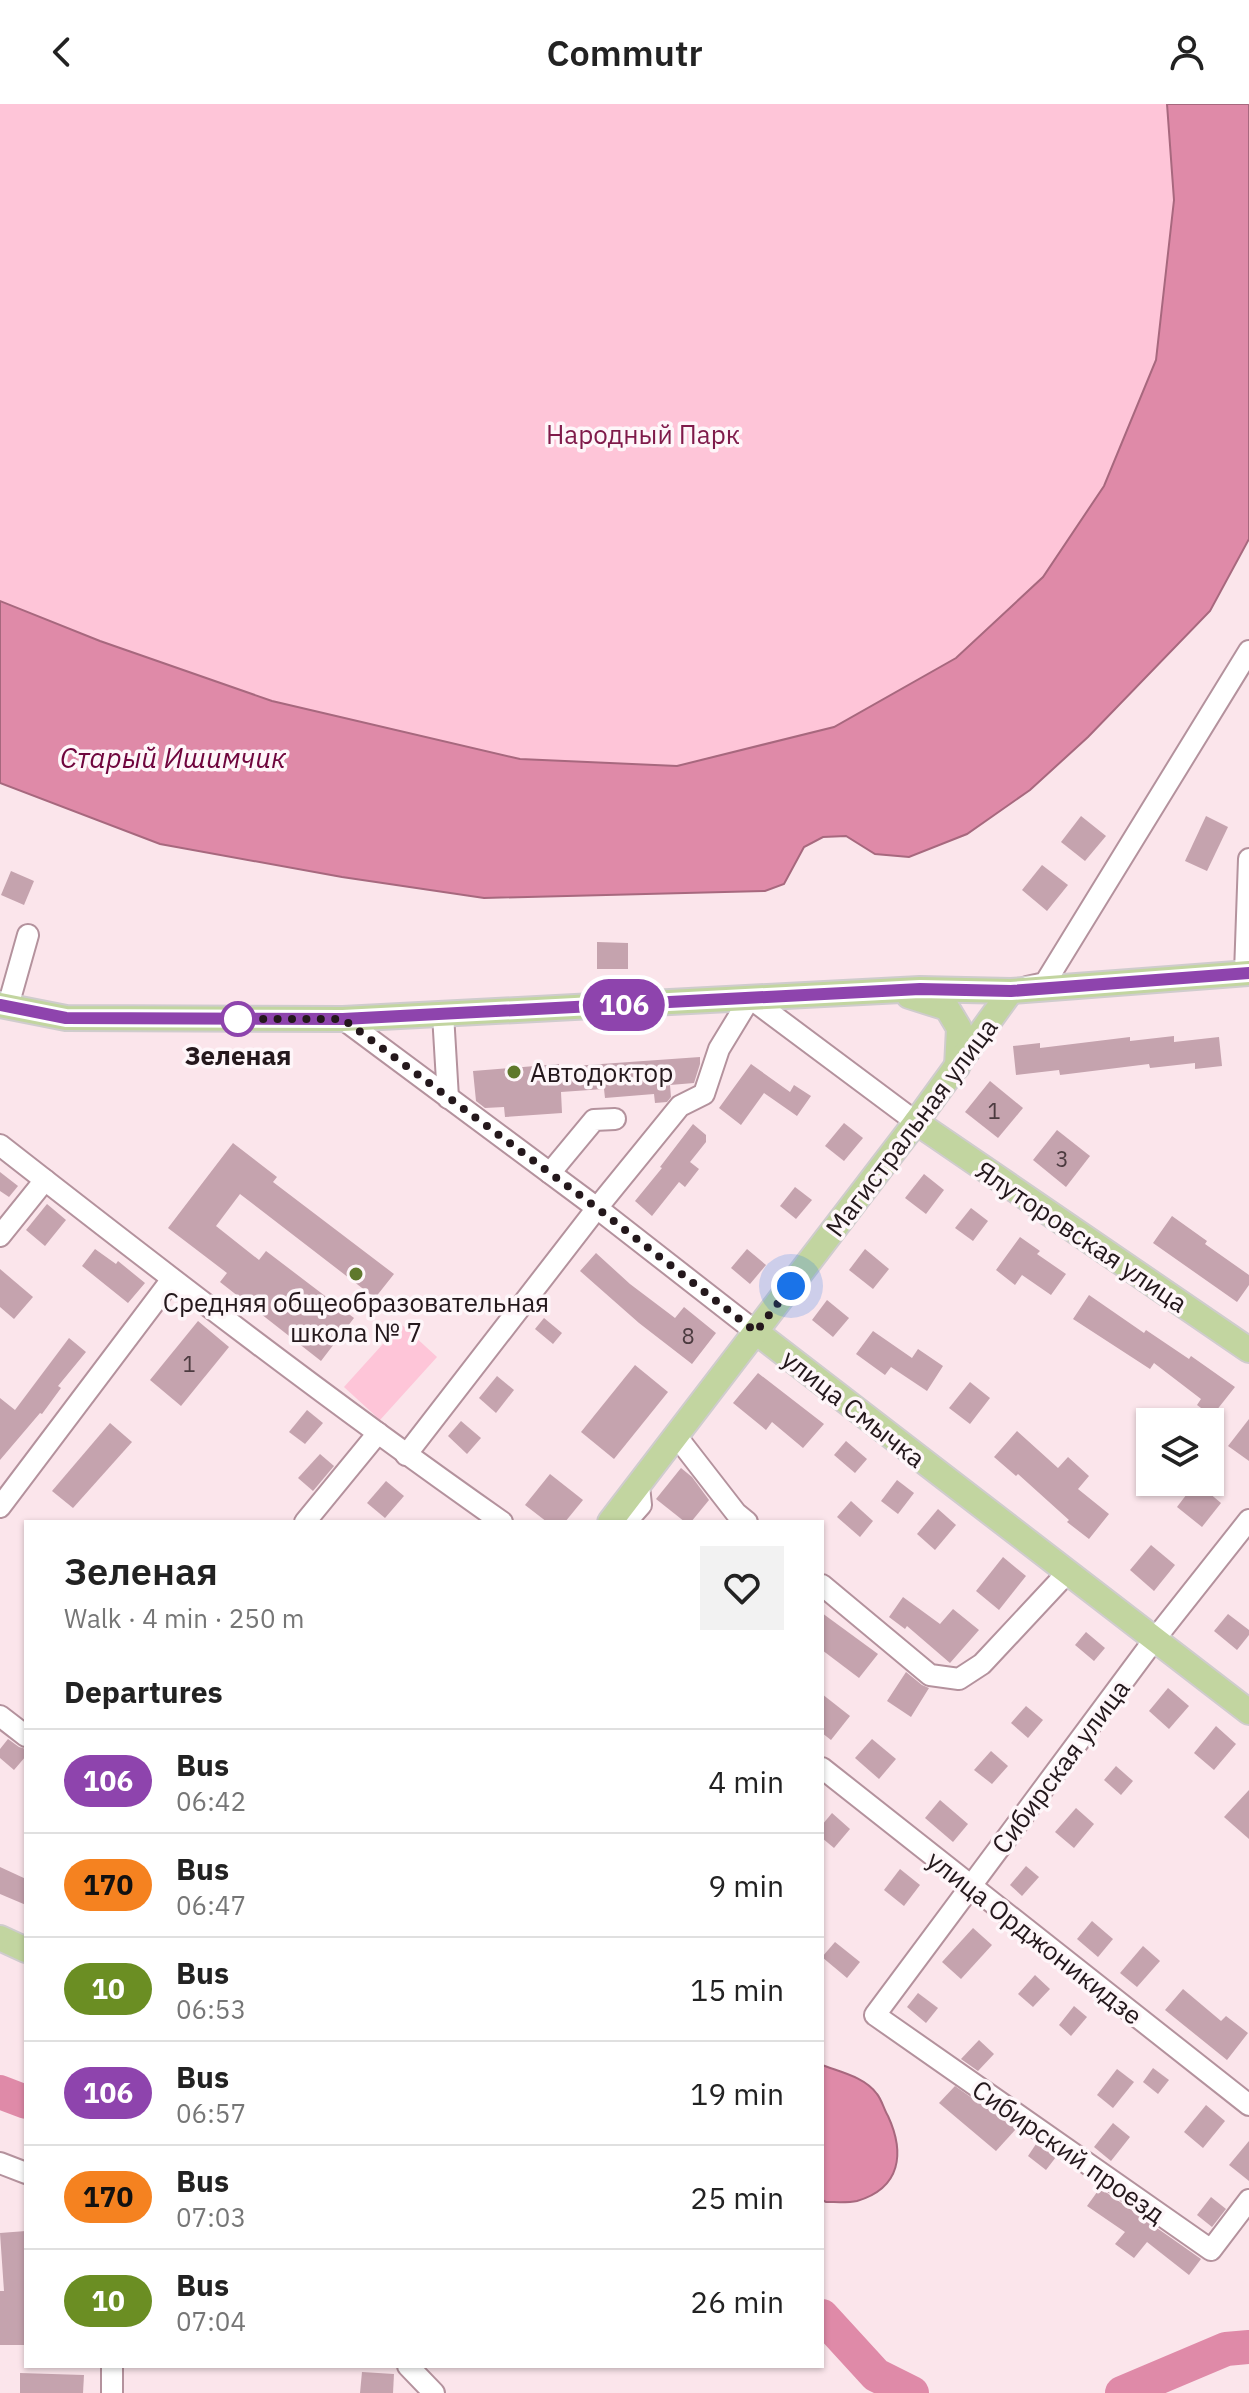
<!DOCTYPE html>
<html lang="en">
<head>
<meta charset="utf-8">
<style>
	body { margin:0; font-family:"IBM Plex Sans",sans-serif; background:#f2f2f2; color:#222; height:100vh; display:flex; flex-direction:column; font-size:30px; white-space:nowrap }
	* { box-sizing:border-box; margin:0 }
	p { font-size:26px; color:#767676 }
	.icon { flex:none; width:44px; height:44px; fill:none; stroke:currentColor; stroke-width:2; stroke-linecap:round; stroke-linejoin:round }
	.map { position:relative; flex:1; overflow:hidden }
	.sheet { position:absolute; left:24px; top:1416px; width:800px; height:848px; display:flex; flex-direction:column; background:#fff; border-radius:0px; box-shadow:0 2px 6px #0004 }
	.sheet>* { flex:none }
	.badge { padding:0 16px; border-radius:26px; font-size:28px; line-height:52px }
	.controls { position:absolute; left:1136px; top:1304px; display:grid; gap:16px }
	.controls a { display:grid; place-items:center; width:88px; height:88px; border-radius:0px; background:#fff; box-shadow:0 2px 6px #0004; font-size:40px }
	.you { position:absolute; width:40px; height:40px; margin:-20px; border:6px solid #fff; border-radius:50%; background:#1a73e8; box-shadow:0 0 0 12px #1a73e833 }
	.map>.badge { position:absolute; translate:-50% -50%; box-shadow:0 0 0 4px #fff }
	h2 { padding:0 40px; font-size:30px; line-height:72px }
	.round { display:grid; place-items:center; flex:none; width:84px; height:84px; border-radius:0px; background:#f2f2f2 }
	.headline { display:flex; align-items:center; justify-content:space-between; height:136px; padding:0 40px }
	h1 { font-size:38px; font-weight:600; line-height:60px }
	ul { padding:0; list-style:none }
	li { display:flex; align-items:center; gap:24px; height:104px; padding:0 40px; border-top:2px solid #e0e0e0 }
	li div { flex:1 }
	li b { display:block; font-size:30px }
	li em { font-style:normal }
	li .badge { min-width:88px; font-weight:700; text-align:center }
	header { display:flex; justify-content:space-between; align-items:center; height:104px; padding:0 40px; background:#fff; font-size:36px; font-weight:600 }
	.map>svg:first-child { display:block }
</style>
</head>
<body>
<header><svg class="icon" aria-label="back" viewBox="0 0 24 24"><path d="M15 5l-7 7 7 7"/></svg>Commutr<svg class="icon" aria-label="person" viewBox="0 0 24 24"><circle cx="12" cy="8" r="4"/><path d="M4 21q1-7 8-7t8 7"/></svg></header>
<div class="map">
<svg width="1249" height="2289" viewBox="0 0 1249 2289">
	<rect width="100%" height="100%" fill="#fbe5eb"/>
	<g fill="#fec5d8">
		<polygon points="0,0 1167,0 1174,96 1156,256 1104,382 1043,473 956,554 834,623 677,662 520,655 272,597 100,537 0,497"/>
		<polygon points="401,1220 437,1253 380,1316 344,1283"/>
	</g>
	<g fill="#df8aa8" stroke="#a7687e" stroke-width="2">
		<polygon points="1167,0 1249,0 1249,435 1210,507 1088,633 1030,686 967,730 909,753 875,750 846,732 823,733 804,743 784,780 765,787 484,794 342,773 160,740 0,679 0,497 100,537 272,597 520,655 677,662 834,623 956,554 1043,473 1104,382 1156,256 1174,96"/>
		<path d="M822,1961C840,1968 865,1973 877,1990C882,1996 884,2006 888,2012C905,2049 901,2084 857,2097C848,2099 836,2098 826,2098L822,2096Z"/>
	</g>
	<g fill="none" stroke-linecap="round" stroke-linejoin="round">
		<g stroke="#df8aa8" stroke-width="34">
			<polyline points="0,1988 26,1998"/>
			<polyline points="822,2212 876,2271 912,2289"/>
			<polyline points="1122,2289 1226,2245 1249,2243"/>
		</g>
	</g>
	<g fill="#c5a3ae">
		<polygon points="1081,712 1106,732 1085,757 1061,738"/>
		<polygon points="1206,712 1228,723 1207,767 1185,757"/>
		<polygon points="1042,761 1068,781 1047,807 1022,786"/>
		<polygon points="11,767 34,777 24,801 1,791"/>
		<polygon points="597,838 628,839 628,865 597,865"/>
		<polygon points="1174,932 1174,938 1219,933 1222,962 1195,965 1195,959 1150,964 1149,960 1060,971 1059,966 1016,971 1013,942 1040,939 1040,944 1130,933 1130,937"/>
		<polygon points="700,953 700,960 694,979 670,981 671,993 667,998 655,999 654,990 605,994 604,985 561,988 562,1009 505,1013 504,1003 485,1004 476,997 473,967 559,960 559,963"/>
		<polygon points="751,960 790,988 794,981 811,992 797,1012 764,989 741,1021 719,1004"/>
		<polygon points="990,977 1023,1004 998,1034 965,1008"/>
		<polygon points="844,1019 863,1034 844,1057 825,1042"/>
		<polygon points="693,1020 706,1031 706,1038 690,1058 699,1065 685,1083 679,1078 652,1112 635,1097 662,1064 660,1063"/>
		<polygon points="1057,1026 1090,1052 1066,1083 1033,1056"/>
		<polygon points="233,1039 277,1073 273,1078 394,1170 375,1194 240,1090 216,1122 259,1156 266,1147 354,1214 321,1257 220,1178 227,1169 168,1124"/>
		<polygon points="0,1068 18,1082 9,1093 0,1087"/>
		<polygon points="924,1070 944,1086 926,1110 905,1094"/>
		<polygon points="795,1083 812,1096 796,1115 780,1102"/>
		<polygon points="47,1100 66,1116 45,1142 26,1126"/>
		<polygon points="971,1104 988,1117 973,1137 955,1124"/>
		<polygon points="1172,1112 1207,1137 1205,1140 1249,1171 1249,1181 1237,1198 1153,1139"/>
		<polygon points="1020,1133 1040,1147 1037,1150 1066,1170 1051,1191 1022,1171 1015,1181 996,1166"/>
		<polygon points="95,1145 116,1160 118,1157 145,1179 128,1199 82,1162"/>
		<polygon points="747,1145 766,1161 750,1180 731,1164"/>
		<polygon points="865,1145 889,1165 873,1185 849,1166"/>
		<polygon points="596,1149 630,1180 675,1214 684,1203 716,1229 692,1260 639,1219 580,1167"/>
		<polygon points="0,1165 33,1193 14,1215 0,1203"/>
		<polygon points="1089,1191 1144,1229 1146,1226 1189,1255 1191,1252 1235,1283 1212,1312 1197,1301 1201,1295 1154,1259 1150,1265 1073,1215"/>
		<polygon points="827,1196 849,1214 833,1233 812,1216"/>
		<polygon points="544,1214 562,1229 553,1240 535,1225"/>
		<polygon points="198,1217 229,1243 181,1302 150,1276"/>
		<polygon points="873,1227 912,1254 918,1245 943,1262 927,1287 891,1263 885,1271 856,1250"/>
		<polygon points="69,1234 86,1248 58,1282 61,1284 42,1310 40,1309 0,1356 0,1294 15,1306"/>
		<polygon points="635,1261 668,1288 614,1355 581,1328"/>
		<polygon points="758,1269 824,1320 803,1344 772,1318 766,1326 733,1299"/>
		<polygon points="497,1272 514,1286 496,1309 479,1294"/>
		<polygon points="970,1278 990,1294 970,1320 949,1304"/>
		<polygon points="307,1306 323,1319 305,1340 289,1328"/>
		<polygon points="1249,1315 1249,1357 1228,1342"/>
		<polygon points="461,1317 481,1334 467,1350 448,1332"/>
		<polygon points="110,1319 132,1338 73,1404 52,1387"/>
		<polygon points="1017,1327 1058,1364 1068,1353 1089,1372 1078,1385 1109,1410 1089,1435 1067,1418 1069,1416 1018,1370 1016,1372 994,1353"/>
		<polygon points="846,1337 867,1355 855,1369 834,1351"/>
		<polygon points="320,1350 334,1362 313,1387 298,1374"/>
		<polygon points="681,1364 692,1373 709,1396 691,1418 685,1418 656,1395"/>
		<polygon points="550,1370 583,1396 565,1418 547,1418 525,1401"/>
		<polygon points="897,1376 914,1389 898,1410 881,1397"/>
		<polygon points="386,1377 404,1392 385,1414 367,1399"/>
		<polygon points="1196,1378 1221,1399 1202,1423 1177,1403"/>
		<polygon points="851,1397 873,1417 860,1433 837,1413"/>
		<polygon points="938,1405 956,1421 935,1446 917,1430"/>
		<polygon points="1151,1441 1175,1461 1154,1487 1130,1466"/>
		<polygon points="1003,1453 1026,1472 999,1506 976,1487"/>
		<polygon points="903,1493 940,1520 953,1505 979,1526 950,1559 907,1522 905,1525 889,1513"/>
		<polygon points="822,1509 878,1550 859,1574 822,1546"/>
		<polygon points="1228,1510 1249,1526 1249,1531 1237,1546 1214,1527"/>
		<polygon points="1086,1528 1105,1544 1094,1557 1075,1541"/>
		<polygon points="906,1568 922,1581 929,1584 911,1613 887,1597"/>
		<polygon points="1168,1584 1189,1602 1169,1625 1149,1607"/>
		<polygon points="822,1590 850,1612 831,1636 822,1629"/>
		<polygon points="1026,1602 1043,1616 1028,1634 1011,1619"/>
		<polygon points="1216,1622 1236,1640 1214,1666 1194,1649"/>
		<polygon points="8,1635 19,1643 26,1645 26,1652 14,1666 0,1654 0,1645"/>
		<polygon points="872,1635 896,1655 879,1675 855,1654"/>
		<polygon points="991,1647 1008,1662 992,1680 974,1666"/>
		<polygon points="1116,1662 1133,1677 1121,1691 1104,1676"/>
		<polygon points="1249,1686 1249,1735 1224,1713"/>
		<polygon points="940,1696 968,1720 953,1738 925,1714"/>
		<polygon points="1076,1704 1094,1720 1074,1744 1055,1728"/>
		<polygon points="832,1709 850,1725 834,1744 822,1734 822,1721"/>
		<polygon points="1026,1762 1039,1773 1022,1792 1010,1781"/>
		<polygon points="0,1763 26,1775 26,1801 0,1790"/>
		<polygon points="900,1765 920,1781 904,1802 884,1786"/>
		<polygon points="1092,1817 1113,1835 1098,1853 1077,1835"/>
		<polygon points="973,1824 992,1841 961,1875 942,1858"/>
		<polygon points="835,1838 860,1858 847,1874 822,1853"/>
		<polygon points="1143,1842 1160,1857 1137,1883 1120,1869"/>
		<polygon points="1035,1871 1050,1885 1033,1903 1018,1890"/>
		<polygon points="1183,1885 1221,1917 1226,1912 1248,1929 1227,1956 1165,1906"/>
		<polygon points="918,1889 938,1904 926,1919 907,1903"/>
		<polygon points="1074,1902 1087,1913 1071,1932 1059,1921"/>
		<polygon points="979,1936 994,1950 978,1967 961,1955"/>
		<polygon points="1153,1964 1169,1976 1158,1990 1143,1978"/>
		<polygon points="1117,1965 1134,1978 1113,2004 1097,1991"/>
		<polygon points="955,1982 1016,2025 996,2047 939,1999"/>
		<polygon points="1206,2001 1225,2017 1203,2044 1184,2028"/>
		<polygon points="1113,2019 1130,2033 1111,2057 1094,2043"/>
		<polygon points="1249,2037 1249,2077 1229,2061"/>
		<polygon points="1036,2040 1056,2053 1046,2066 1028,2052"/>
		<polygon points="1100,2084 1201,2155 1189,2171 1147,2138 1134,2154 1115,2140 1125,2128 1087,2102"/>
		<polygon points="1211,2093 1226,2105 1212,2123 1197,2111"/>
		<polygon points="26,2127 26,2241 0,2241 0,2187 4,2187 0,2129"/>
		<polygon points="362,2268 394,2270 393,2289 360,2289"/>
		<polygon points="20,2269 84,2271 83,2289 20,2289"/>
	</g>
	<g fill="none" stroke-linecap="round" stroke-linejoin="round">
		<defs>
			<g id="minor">
				<polyline points="1245,869 1249,755"/>
				<polyline points="1027,883 1045,879 1249,547"/>
				<polyline points="8,902 28,831"/>
				<polyline points="443,910 448,994"/>
				<polyline points="343,915 597,1104 756,1228"/>
				<path d="M0,1041C165,1170 331,1298 502,1418"/>
				<polyline points="550,1069 594,1016 615,1015"/>
				<polyline points="0,1132 45,1076"/>
				<polyline points="677,1333 736,1409 747,1418"/>
				<polyline points="406,1351 597,1104 680,1002 704,990 719,945 750,894 916,1018"/>
				<polyline points="0,1403 172,1175"/>
				<polyline points="1249,1416 1154,1536 875,1911 1211,2146 1249,2096"/>
				<polyline points="305,1418 378,1329"/>
				<polyline points="626,1418 641,1401 639,1382"/>
				<polyline points="822,1481 930,1571 959,1575 982,1560 1067,1469"/>
				<polyline points="0,1612 26,1632"/>
				<polyline points="822,1664 1249,2001"/>
				<polyline points="0,2059 26,2069"/>
				<polyline points="112,2262 112,2289"/>
				<polyline points="408,2262 434,2289"/>
			</g>
			<g id="major">
				<polyline points="909,892 947,904 959,924 957,963"/>
				<polyline points="0,901 66,914 343,915 920,885 1011,887 1249,869"/>
				<polyline points="916,1018 1249,1246"/>
				<polyline points="756,1228 1249,1608"/>
				<polyline points="610,1418 916,1018 1011,887"/>
				<polyline points="0,1834 26,1846"/>
			</g>
		</defs>
		<use href="#minor" stroke="#b4929d" stroke-width="24"/>
		<use href="#major" stroke="#cfcccd" stroke-width="28"/>
		<use href="#minor" stroke="#fff" stroke-width="20"/>
		<use href="#major" stroke="#c2d5a0" stroke-width="24"/>
	</g>
	<g fill="none" stroke-linecap="round" stroke-linejoin="round">
		<defs>
			<polyline id="line" points="0,901 66,914 343,915 920,885 1011,887 1249,869"/>
		</defs>
		<use href="#line" stroke="#fff" stroke-width="18"/>
		<use href="#line" stroke="#8e44ad" stroke-width="12"/>
		<polyline stroke="#24181c" stroke-width="8" stroke-dasharray="0 14.4" points="238,915 229,915 343,915 597,1104 756,1228 791,1182"/>
	</g>
	<circle fill="#fff" stroke="#8e44ad" stroke-width="4" cx="238" cy="915" r="16"/>
	<g fill="#5f782b" stroke="#fef6f9" stroke-width="3">
		<circle cx="514" cy="968" r="8"/>
		<circle cx="356" cy="1170" r="8"/>
	</g>
	<g text-anchor="middle" dominant-baseline="central" stroke-width="7" stroke-linejoin="round" paint-order="stroke">
		<g font-size="22" fill="#4c3b40">
			<text x="994" y="1006">1</text>
			<text x="1062" y="1054">3</text>
			<text x="688" y="1231">8</text>
			<text x="189" y="1259">1</text>
		</g>
		<g font-size="26" fill="#7f1a4a" stroke="#fef6f9">
			<text x="643" y="330">Народный Парк</text>
		</g>
		<g font-size="26" font-weight="bold" fill="#24181c" stroke="#fef6f9">
			<text x="238" y="951">Зеленая</text>
		</g>
		<g font-size="26" fill="#24181c" stroke="#fef6f9" text-anchor="start">
			<text x="530" y="968">Автодоктор</text>
			<text x="356" y="1198" text-anchor="middle">Средняя общеобразовательная<tspan x="356" dy="30">школа № 7</tspan></text>
		</g>
		<g font-size="26" fill="#24181c" stroke="#fef6f9">
			<text transform="translate(911 1023) rotate(-53)">Магистральная улица</text>
			<text transform="translate(1082 1132) rotate(34)">Ялуторовская улица</text>
			<text transform="translate(854 1304) rotate(38)">улица Смычка</text>
			<text transform="translate(1060 1662) rotate(-53)">Сибирская улица</text>
			<text transform="translate(1035 1833) rotate(38)">улица Орджоникидзе</text>
			<text transform="translate(1069 2047) rotate(35)">Сибирский проезд</text>
		</g>
		<g font-size="28" font-style="italic" fill="#6f053d" stroke="#fef6f9">
			<text x="173" y="653">Старый Ишимчик</text>
		</g>
	</g>
</svg>
<div class="controls">
<a><svg class="icon" aria-label="layers" viewBox="0 0 24 24"><path d="M12 4l9 5-9 5-9-5zM3 14l9 5 9-5"/></svg></a>
</div>
<div class="you" style="left:791px;top:1182px"></div>
<b class="badge" style="left:624px;top:901px;background:#8e44ad;color:#fff">106</b>
<section class="sheet">
<div class="headline"><div><h1>Зеленая</h1><p>Walk · 4 min · 250 m</p></div><a class="round"><svg class="icon" aria-label="heart" viewBox="0 0 24 24"><path d="M12 20l-8-8c-3-5 5-10 8-4 3-6 11-1 8 4z"/></svg></a></div>
<h2>Departures</h2>
<ul>
<li><span class="badge" style="background:#8e44ad;color:#fff">106</span><div><b>Bus</b><p>06:42</p></div><em>4 min</em></li>
<li><span class="badge" style="background:#f58220;color:#111">170</span><div><b>Bus</b><p>06:47</p></div><em>9 min</em></li>
<li><span class="badge" style="background:#6b8e23;color:#fff">10</span><div><b>Bus</b><p>06:53</p></div><em>15 min</em></li>
<li><span class="badge" style="background:#8e44ad;color:#fff">106</span><div><b>Bus</b><p>06:57</p></div><em>19 min</em></li>
<li><span class="badge" style="background:#f58220;color:#111">170</span><div><b>Bus</b><p>07:03</p></div><em>25 min</em></li>
<li><span class="badge" style="background:#6b8e23;color:#fff">10</span><div><b>Bus</b><p>07:04</p></div><em>26 min</em></li>
</ul>
</section>
</div>
</body>
</html>
